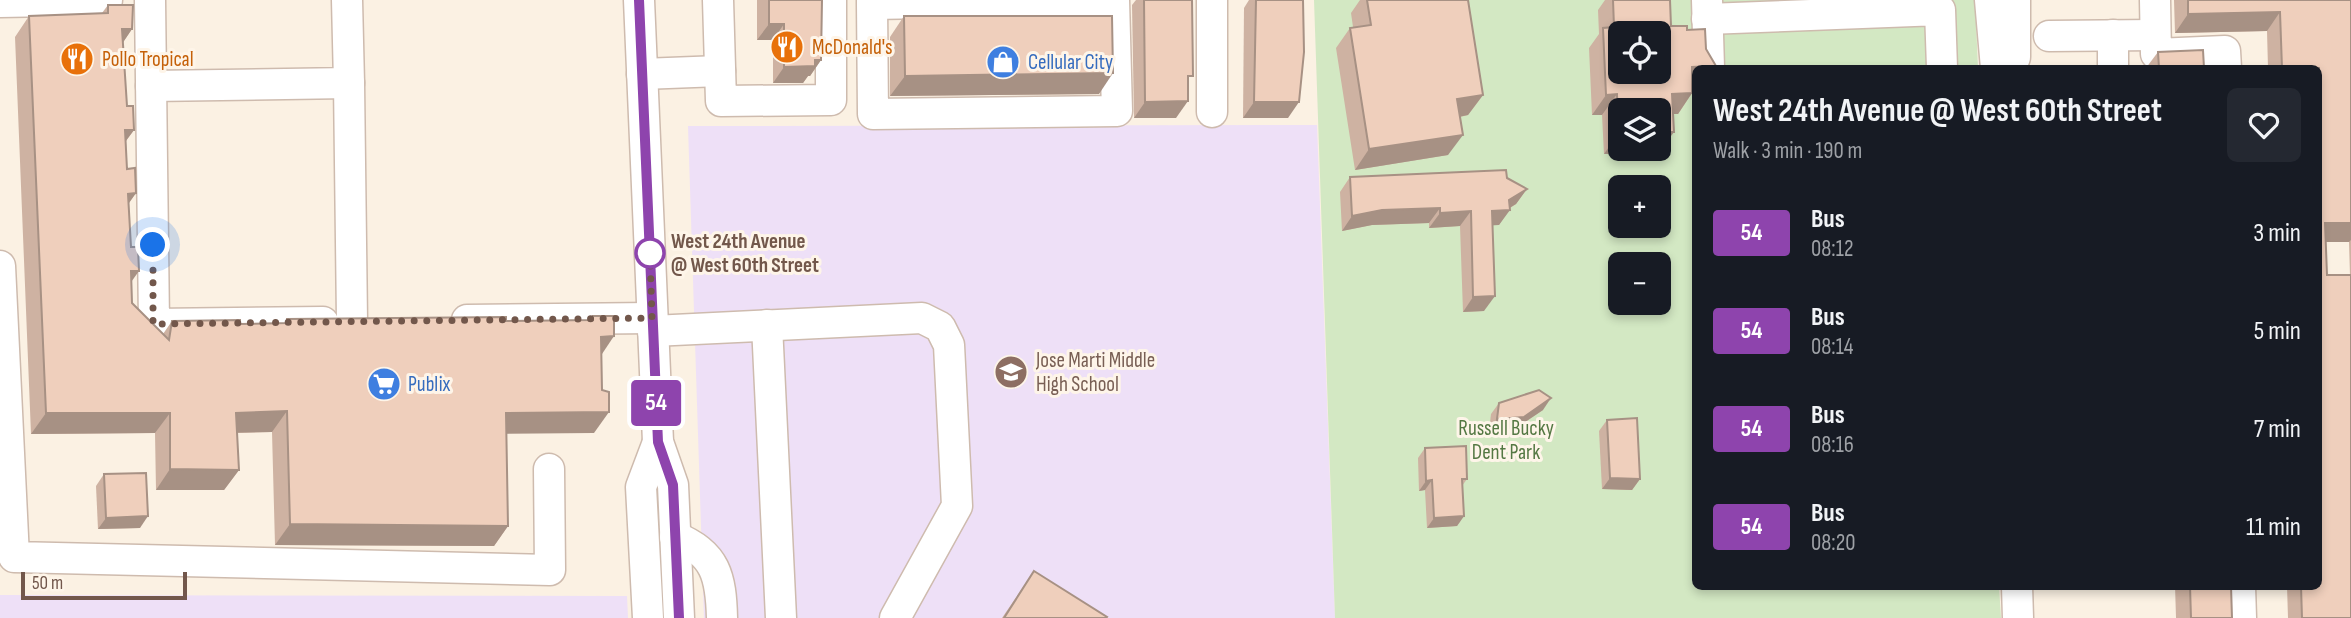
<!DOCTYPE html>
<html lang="en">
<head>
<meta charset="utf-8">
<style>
	body { margin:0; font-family:"Sofia Sans Condensed",sans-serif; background:#242831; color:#f1f3f6; height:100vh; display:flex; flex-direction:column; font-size:26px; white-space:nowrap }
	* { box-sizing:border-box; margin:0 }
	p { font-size:23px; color:#9ea1a6 }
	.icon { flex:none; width:38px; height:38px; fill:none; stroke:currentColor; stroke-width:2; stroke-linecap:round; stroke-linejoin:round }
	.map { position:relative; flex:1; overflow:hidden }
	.side { position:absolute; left:1692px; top:65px; width:630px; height:525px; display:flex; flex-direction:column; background:#171b24; border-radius:10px; box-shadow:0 4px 10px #0003 }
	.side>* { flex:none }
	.badge { padding:0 14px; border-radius:5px; font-size:24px; line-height:46px }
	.tools { position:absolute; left:1608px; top:21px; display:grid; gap:14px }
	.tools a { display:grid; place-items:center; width:63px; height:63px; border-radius:10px; background:#171b24; box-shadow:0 4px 10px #0003; font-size:35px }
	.scale { position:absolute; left:21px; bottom:18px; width:166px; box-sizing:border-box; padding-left:7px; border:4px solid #72574b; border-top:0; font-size:19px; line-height:24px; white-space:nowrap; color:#72574b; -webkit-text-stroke:5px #fef5e9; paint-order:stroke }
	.you { position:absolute; width:35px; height:35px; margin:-18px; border:5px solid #fff; border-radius:50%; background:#1a73e8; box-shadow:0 0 0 10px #1a73e833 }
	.map>.badge { position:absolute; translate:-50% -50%; box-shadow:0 0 0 4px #fff }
	.round { display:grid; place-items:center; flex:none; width:74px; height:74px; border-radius:10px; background:#242831 }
	.overview { display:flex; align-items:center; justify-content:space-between; height:119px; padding:0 21px }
	h1 { font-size:33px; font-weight:700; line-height:52px }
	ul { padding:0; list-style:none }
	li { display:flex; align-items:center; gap:21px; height:98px; padding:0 21px }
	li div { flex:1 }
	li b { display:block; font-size:26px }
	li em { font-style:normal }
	li .badge { min-width:77px; font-weight:700; text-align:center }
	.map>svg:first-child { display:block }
</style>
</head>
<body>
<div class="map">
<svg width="2351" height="618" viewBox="0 0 2351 618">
	<rect width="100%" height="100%" fill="#fbf1e3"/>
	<g fill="#eee0f7">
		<polygon points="1317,125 1335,618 704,618 688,126"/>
		<polygon points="0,595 627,596 628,618 0,618"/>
	</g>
	<path fill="#d3e8c3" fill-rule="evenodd" d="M1314,0H1975L1978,68H1696V586H1999L2001,618H1335ZM1620,33H1659V72H1620ZM1620,110H1659V149H1620ZM1620,187H1659V226H1620ZM1620,264H1659V303H1620Z"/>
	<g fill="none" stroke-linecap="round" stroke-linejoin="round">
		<defs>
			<g id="minor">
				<polyline points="150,0 154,324 323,322"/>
				<polyline points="639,0 658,442 673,485 679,618"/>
				<polyline points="718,0 721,101 831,100 831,0"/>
				<polyline points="872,0 872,4 1114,0 1117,111 873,114 872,4"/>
				<polyline points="1212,0 1212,112"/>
				<polyline points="1707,0 1709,68"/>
				<polyline points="1990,0 1996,68"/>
				<polyline points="2155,0 2156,54 2225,51 2226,68"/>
				<polyline points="0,2 107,0"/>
				<polyline points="1707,19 1940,10 1942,68"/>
				<polyline points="2113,35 2113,68"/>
				<polyline points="2049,36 2155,35"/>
				<polyline points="2011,68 2015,57 2015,0"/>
				<polyline points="642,74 720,71"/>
				<polyline points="349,83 352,321"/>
				<polyline points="151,86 349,83 347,0"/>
				<polyline points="0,266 14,557 550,570 549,469"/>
				<polyline points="467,320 652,318"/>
				<polyline points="767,325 781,618"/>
				<polyline points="653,331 922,318 940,327 949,345 957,506 895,618"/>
				<path d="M675,537C716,553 721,577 722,618"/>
				<polyline points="2017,586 2018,618"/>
				<polyline points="2240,586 2241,618"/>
				<polyline points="648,618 641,487 658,442"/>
			</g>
		</defs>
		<use href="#minor" stroke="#cebbae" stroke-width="33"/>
		<use href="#minor" stroke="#fff" stroke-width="30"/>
	</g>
	<g fill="#ceb2a2" fill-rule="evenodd">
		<polygon points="757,0 822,0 821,60 810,76 808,76 803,83 773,83 773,40 757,40"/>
		<polygon points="1136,0 1192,0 1176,118 1134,118 1132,5"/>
		<polygon points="1249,0 1303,0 1288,118 1243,118 1244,8"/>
		<polygon points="1360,0 1468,0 1483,95 1468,115 1460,117 1448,155 1355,170 1336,48 1350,28 1353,27 1351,13"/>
		<polygon points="1605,0 1670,0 1671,26 1687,30 1706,49 1716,66 1714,68 1696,68 1696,87 1692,87 1692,93 1678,114 1673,114 1659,152 1604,154 1602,115 1592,115 1589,48 1599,34 1598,10"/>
		<path d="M2174,0H2351V618H2288L2287,586H2319V68H2268L2267,31L2175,33ZM2326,242H2349L2350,275H2327Z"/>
		<polygon points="108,5 132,29 123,42 127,106 134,130 126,141 127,169 136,193 129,203 132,303 163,334 172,321 240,324 285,323 287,319 506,321 590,320 593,316 601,355 594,433 506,433 508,526 494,546 275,545 272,432 237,433 239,470 224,490 156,490 155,433 31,434 15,37 29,16 102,13"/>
		<polygon points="904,16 1099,94 890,96 890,37"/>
		<polygon points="2158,52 2204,68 2146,68"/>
		<polygon points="1350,177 1507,178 1527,189 1516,204 1510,208 1499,225 1492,225 1484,311 1463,312 1460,226 1429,228 1429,223 1372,225 1342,231 1340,192"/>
		<polygon points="1499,403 1543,410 1516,428 1489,431 1491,414"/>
		<polygon points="1607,420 1640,479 1632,490 1602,489 1599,431"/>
		<polygon points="1425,448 1467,479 1462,486 1464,516 1457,526 1427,528 1425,490 1419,491 1418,458"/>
		<polygon points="104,474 140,528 98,529 96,486"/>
		<polygon points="1034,571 1106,618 1002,618"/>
		<polygon points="2175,586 2231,586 2232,618 2176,618"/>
	</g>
	<g fill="#a79184">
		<polygon points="2280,12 2267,31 2175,33 2188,14"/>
		<polygon points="769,24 784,24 773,40 757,40"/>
		<polygon points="122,29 132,29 118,50"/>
		<polygon points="815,60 821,60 810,76 808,76 803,83 773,83 784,67"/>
		<polygon points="1716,66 1714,68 1696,68 1696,87 1677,88 1692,67"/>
		<polygon points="1113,73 1099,94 890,96 905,76"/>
		<polygon points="1692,93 1678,114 1659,114 1672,94"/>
		<polygon points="1617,94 1602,115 1592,115 1606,95"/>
		<polygon points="1483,95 1468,115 1443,120 1457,99"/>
		<polygon points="1188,101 1176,118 1134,118 1145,102"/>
		<polygon points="1254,102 1299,102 1288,118 1243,118"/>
		<polygon points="125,130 134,130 119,150"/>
		<polygon points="1659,132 1674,132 1659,152 1604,154 1618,134 1620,134 1620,149 1659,149"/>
		<polygon points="1463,135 1448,155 1355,170 1369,149"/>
		<polygon points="1527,189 1516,204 1506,210 1510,210 1499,225 1481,226 1492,211"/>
		<polygon points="136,193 121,214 128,194"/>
		<polygon points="1440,208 1429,223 1372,225 1342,231 1352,216 1382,210"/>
		<polygon points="1471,211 1460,226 1429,228 1440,213"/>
		<polygon points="2325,223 2351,223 2351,240 2349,242 2319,242"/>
		<polygon points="131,271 139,271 124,292"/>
		<polygon points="1495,296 1484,311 1463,312 1473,297"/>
		<polygon points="614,336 600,357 601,337"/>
		<polygon points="1551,398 1543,410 1516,428 1489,431 1497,419"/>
		<polygon points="287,411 272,432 222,433 236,413"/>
		<polygon points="609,412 594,433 492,434 506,413"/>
		<polygon points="46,413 170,413 155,433 31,434"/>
		<polygon points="170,469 239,470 224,490 156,490"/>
		<polygon points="1610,478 1640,479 1632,490 1602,489"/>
		<polygon points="1432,480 1425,490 1419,491 1426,481"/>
		<polygon points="148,516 140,528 98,529 106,518"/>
		<polygon points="1464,516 1457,526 1427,528 1434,518"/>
		<polygon points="290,524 508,526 494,546 275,545"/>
	</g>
	<g fill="#efcfbc" stroke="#a79184" stroke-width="2" fill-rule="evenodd">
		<polygon points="769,0 822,0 821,60 815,60 815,66 784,67 784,24 769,24"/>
		<polygon points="1144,0 1192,0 1193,76 1188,76 1188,101 1145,102"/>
		<polygon points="1256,0 1303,0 1304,52 1299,102 1254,102"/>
		<polygon points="1367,0 1468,0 1483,95 1457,99 1463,135 1369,149 1350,28 1371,25"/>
		<path d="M1613,0H1670L1671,26H1687V30L1705,29L1706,49L1716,66L1692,67V93L1672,94L1674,132H1659V110H1620V134H1618L1617,94L1606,95L1603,28L1614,27ZM1620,33H1659V72H1620Z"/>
		<polygon points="2188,0 2351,0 2351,223 2325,223 2327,275 2351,275 2351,618 2302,618 2301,586 2319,586 2319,68 2282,68 2280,12 2188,14"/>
		<polygon points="108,5 133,5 132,29 122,29 127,106 133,106 134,130 125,130 127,169 135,168 136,193 128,194 131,247 138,247 139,271 131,271 132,303 169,340 172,321 240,320 240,324 287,323 287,319 506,317 506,321 593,320 593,316 614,316 614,336 601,337 602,390 609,392 609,412 506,413 508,526 290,524 287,411 236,413 239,470 170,469 170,413 46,413 29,16 108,13"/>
		<polygon points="904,16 1112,16 1113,73 905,76"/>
		<polygon points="2203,50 2204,68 2159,68 2158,52"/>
		<polygon points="1506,170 1507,178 1527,189 1509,200 1510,210 1492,211 1495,296 1473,297 1471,211 1440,213 1440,208 1382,210 1352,216 1350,177"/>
		<polygon points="1539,390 1551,398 1524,417 1497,419 1499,403"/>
		<polygon points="1637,418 1640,479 1610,478 1607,420"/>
		<polygon points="1466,446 1467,479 1462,479 1464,516 1434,518 1432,480 1426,481 1425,448"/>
		<polygon points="146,473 148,516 106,518 104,474"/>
		<polygon points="1034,571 1107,617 1106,618 1004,618"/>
		<polygon points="2190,586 2231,586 2232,618 2191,618"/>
	</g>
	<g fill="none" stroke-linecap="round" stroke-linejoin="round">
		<defs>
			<polyline id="line" points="639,0 658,442 673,485 679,618"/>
		</defs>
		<use href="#line" stroke="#fff" stroke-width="16"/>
		<use href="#line" stroke="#8e44ad" stroke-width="10"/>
		<polyline stroke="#72574b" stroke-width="7" stroke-dasharray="0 12.6" points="153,245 153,324 652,318 650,253"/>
	</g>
	<defs>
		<symbol id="restaurant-disc" viewBox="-11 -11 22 22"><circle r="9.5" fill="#e8710a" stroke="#fef5e9"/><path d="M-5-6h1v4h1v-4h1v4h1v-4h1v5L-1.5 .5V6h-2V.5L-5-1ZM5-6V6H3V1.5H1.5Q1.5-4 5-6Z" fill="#fff"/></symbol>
		<symbol id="shop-disc" viewBox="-11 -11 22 22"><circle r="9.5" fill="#3f7fe0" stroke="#fef5e9"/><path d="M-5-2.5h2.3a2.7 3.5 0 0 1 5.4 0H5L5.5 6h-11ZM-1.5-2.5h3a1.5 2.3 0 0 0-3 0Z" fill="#fff"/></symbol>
		<symbol id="school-disc" viewBox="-11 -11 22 22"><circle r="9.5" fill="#8d6e63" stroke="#fef5e9"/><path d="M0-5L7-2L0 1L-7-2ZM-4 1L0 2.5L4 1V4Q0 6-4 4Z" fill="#fff"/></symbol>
		<symbol id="supermarket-disc" viewBox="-11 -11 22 22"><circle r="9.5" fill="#3f7fe0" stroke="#fef5e9"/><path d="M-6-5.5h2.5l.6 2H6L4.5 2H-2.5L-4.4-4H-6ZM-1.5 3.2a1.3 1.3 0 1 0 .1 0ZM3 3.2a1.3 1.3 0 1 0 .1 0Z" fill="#fff"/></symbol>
	</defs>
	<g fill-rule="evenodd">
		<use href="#restaurant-disc" x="768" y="28" width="38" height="38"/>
		<use href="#restaurant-disc" x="58" y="40" width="38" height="38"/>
		<use href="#shop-disc" x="984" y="43" width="38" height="38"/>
		<use href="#school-disc" x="992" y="353" width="38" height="38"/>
		<use href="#supermarket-disc" x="365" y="365" width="38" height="38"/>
	</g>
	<circle fill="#fff" stroke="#8e44ad" stroke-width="3.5" cx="650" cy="253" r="14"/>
	<g text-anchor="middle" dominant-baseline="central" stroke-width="6" stroke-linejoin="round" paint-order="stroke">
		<g font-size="21" fill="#c56008" stroke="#fef5e9" text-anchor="start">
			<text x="812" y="47">McDonald's</text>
			<text x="102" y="59">Pollo Tropical</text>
		</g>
		<g font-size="21" fill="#366cbe" stroke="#fef5e9" text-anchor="start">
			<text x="1028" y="62">Cellular City</text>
			<text x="408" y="384">Publix</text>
		</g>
		<g font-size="21" font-weight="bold" fill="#72574b" stroke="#fef5e9" text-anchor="start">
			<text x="671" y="241">West 24th Avenue<tspan x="671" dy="24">@ West 60th Street</tspan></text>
		</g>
		<g font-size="21" fill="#785e54" stroke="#fef5e9" text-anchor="start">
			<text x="1036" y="360">Jose Marti Middle<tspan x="1036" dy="24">High School</tspan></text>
		</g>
		<g font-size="21" fill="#547843" stroke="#fef5e9">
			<text x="1506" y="428">Russell Bucky<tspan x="1506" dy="24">Dent Park</tspan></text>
		</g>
	</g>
</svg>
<div class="tools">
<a><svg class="icon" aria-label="locate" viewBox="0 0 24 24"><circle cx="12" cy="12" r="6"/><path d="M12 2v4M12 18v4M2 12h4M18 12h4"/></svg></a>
<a><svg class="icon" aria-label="layers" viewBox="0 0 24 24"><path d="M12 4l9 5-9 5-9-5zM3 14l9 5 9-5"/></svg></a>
<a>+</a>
<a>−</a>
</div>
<div class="scale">50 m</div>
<div class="you" style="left:153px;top:245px"></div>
<b class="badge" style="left:656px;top:403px;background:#8e44ad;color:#fff">54</b>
<section class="side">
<div class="overview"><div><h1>West 24th Avenue @ West 60th Street</h1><p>Walk · 3 min · 190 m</p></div><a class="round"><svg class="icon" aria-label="heart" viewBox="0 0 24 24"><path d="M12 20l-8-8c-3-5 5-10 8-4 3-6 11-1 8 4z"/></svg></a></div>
<ul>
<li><span class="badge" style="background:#8e44ad;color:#fff">54</span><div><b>Bus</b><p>08:12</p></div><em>3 min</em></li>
<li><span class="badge" style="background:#8e44ad;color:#fff">54</span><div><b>Bus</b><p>08:14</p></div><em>5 min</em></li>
<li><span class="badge" style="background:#8e44ad;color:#fff">54</span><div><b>Bus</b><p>08:16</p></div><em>7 min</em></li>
<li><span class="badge" style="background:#8e44ad;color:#fff">54</span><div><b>Bus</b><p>08:20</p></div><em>11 min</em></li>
</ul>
</section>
</div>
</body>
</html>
